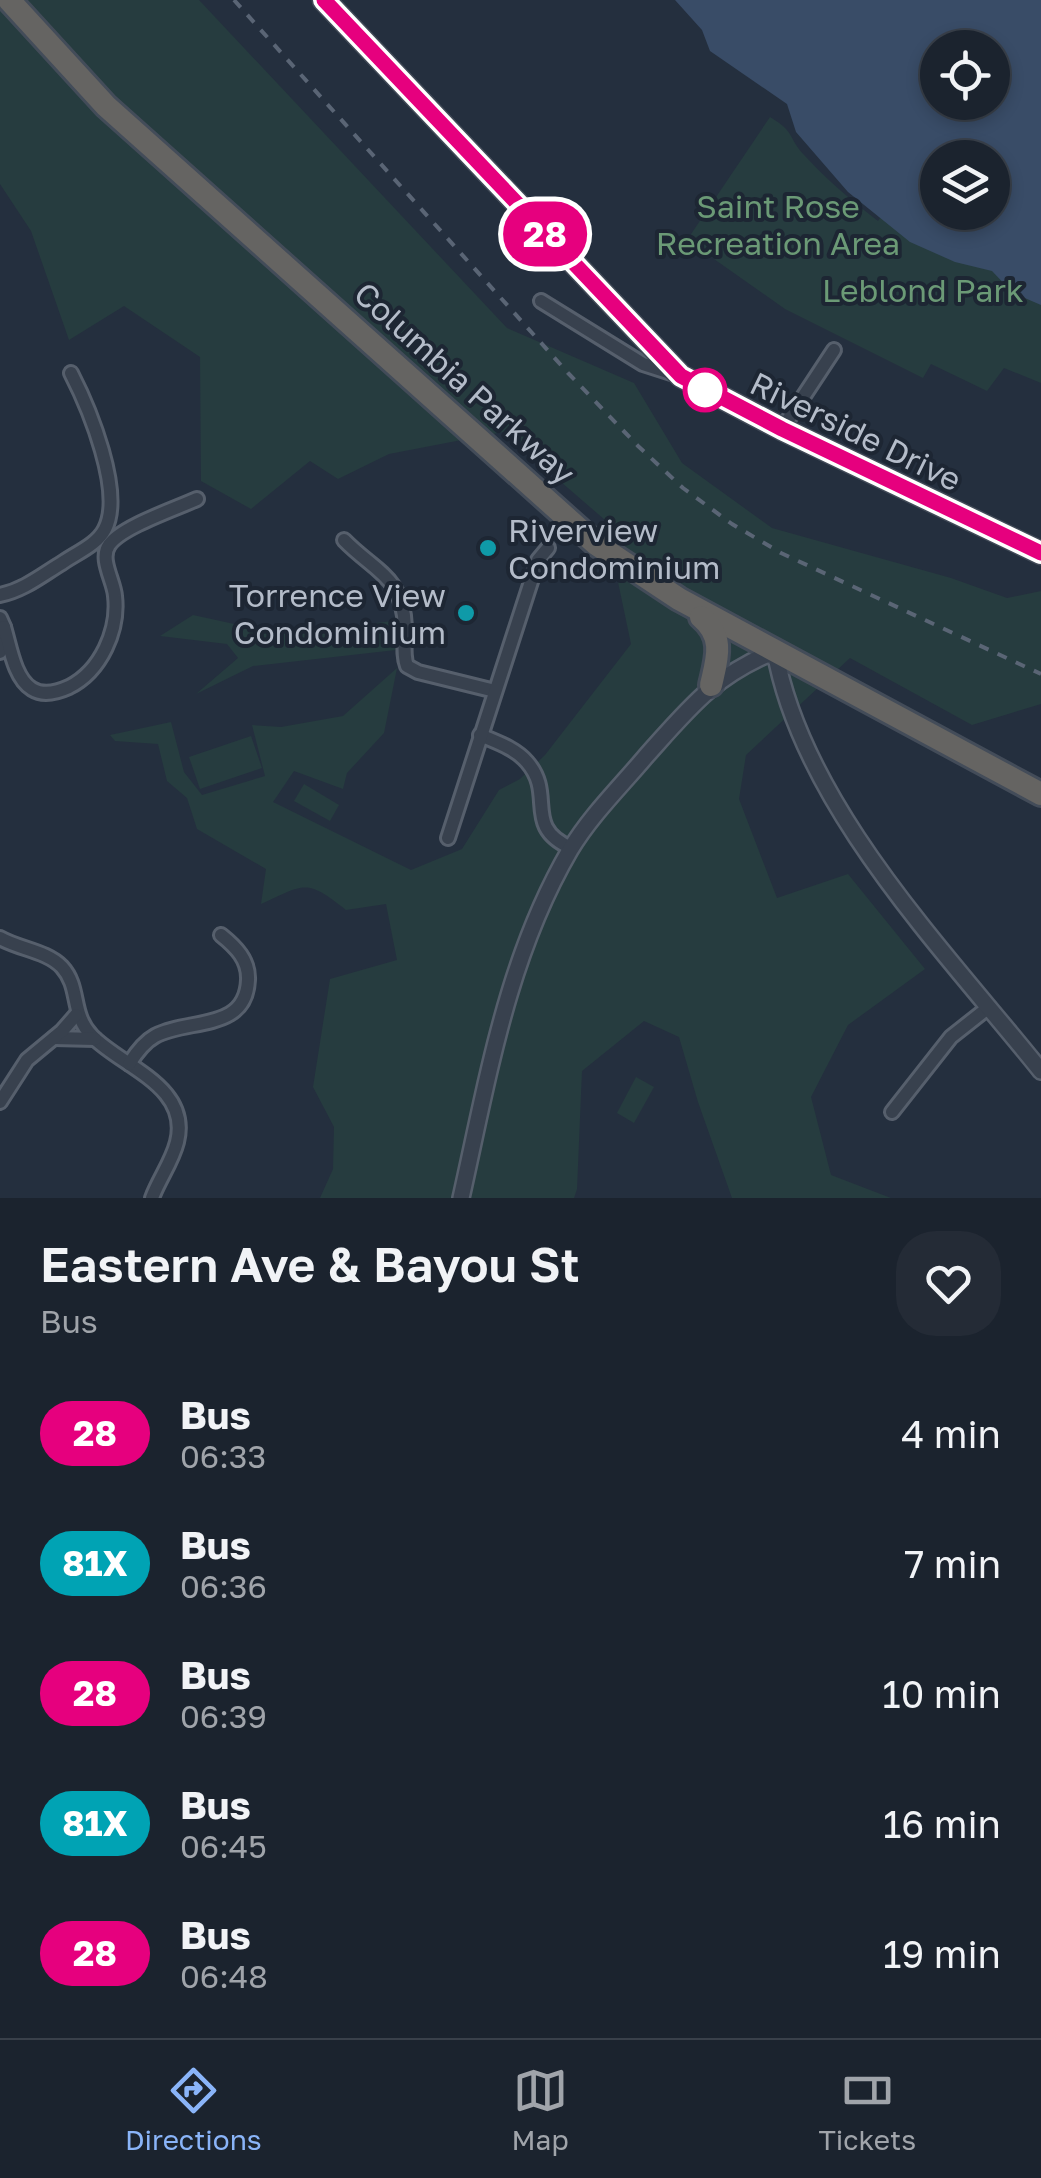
<!DOCTYPE html>
<html lang="en">
<head>
<meta charset="utf-8">
<style>
	body { margin:0; font-family:"Golos Text",sans-serif; background:#242b36; color:#f1f3f6; height:100vh; display:flex; flex-direction:column; font-size:38px; white-space:nowrap }
	* { box-sizing:border-box; margin:0 }
	p { font-size:32px; color:#a0a4aa }
	.icon { flex:none; width:55px; height:55px; fill:none; stroke:currentColor; stroke-width:2; stroke-linecap:round; stroke-linejoin:round }
	.map { position:relative; height:1198px; overflow:hidden }
	.panel { display:flex; flex-direction:column; background:#1b232e; flex:1 }
	.panel>* { flex:none }
	.badge { padding:0 20px; border-radius:32px; font-size:35px; line-height:65px }
	.buttons { position:absolute; left:920px; top:30px; display:grid; gap:20px }
	.buttons a { display:grid; place-items:center; width:90px; height:90px; border-radius:50%; background:#1b232e; box-shadow:0 5px 15px #0003,0 0 0 2px #39404a; font-size:50px }
	.map>.badge { position:absolute; translate:-50% -50%; box-shadow:0 0 0 5px #fff }
	.round { display:grid; place-items:center; flex:none; width:105px; height:105px; border-radius:40px; background:#242b36 }
	.summary { display:flex; align-items:center; justify-content:space-between; height:170px; padding:0 40px }
	h1 { font-size:48px; font-weight:600; line-height:75px }
	ul { padding:0; list-style:none }
	li { display:flex; align-items:center; gap:30px; height:130px; padding:0 40px }
	li div { flex:1 }
	li b { display:block; font-size:38px }
	li em { font-style:normal }
	li .badge { min-width:110px; font-weight:700; text-align:center }
	.dock { display:flex; justify-content:space-around; align-items:center; height:140px; border-top:2px solid #39404a; background:#1b232e; font-size:28px; color:#a0a4aa }
	.dock a { display:grid; justify-items:center; gap:5px }
	.dock .on { color:#8ab4f8 }
	.map>svg:first-child { display:block }
</style>
</head>
<body>
<div class="map">
<svg width="1041" height="1198" viewBox="0 0 1041 1198">
	<rect width="100%" height="100%" fill="#242f3e"/>
	<g fill="#263c3f">
		<path d="M0,0H199L507,328L634,383L682,463L772,528L951,578L1007,598L1041,591V704L972,725L850,658L746,755L739,799L777,898L848,874L925,969L848,1025L811,1097L831,1175L891,1198H732L698,1102L679,1037L644,1021L582,1071L577,1189L574,1198H320L333,1169L334,1127L313,1087L330,979L397,960L386,904L346,910C306,878 305,884 261,904L266,869L197,829L187,798L167,781L158,744L115,741L110,735L171,722L184,772L202,795L265,776L252,725L281,727L343,716L397,668L384,733L347,773L343,789L294,771L273,802L411,870L462,849L499,790L520,779L545,755L631,644L605,520L503,432L389,454L338,479L310,461L251,509L201,481L200,357L124,306L69,340L31,231L0,184Z"/>
		<path d="M770,117C797,133 787,138 806,157C828,181 852,201 878,221L899,191L1041,284V383L1004,368L987,391L931,364L923,378L785,309L687,240Z"/>
		<polygon points="193,615 280,634 393,621 396,650 253,666 196,694 238,658 227,644 160,636"/>
		<polygon points="251,736 262,768 200,789 189,757"/>
		<polygon points="304,784 339,805 330,821 294,801"/>
		<polygon points="636,1077 654,1087 634,1123 617,1113"/>
	</g>
	<path fill="#394c67" fill-rule="evenodd" d="M675,0H1041V305L1013,293L992,271L955,262L910,242L848,192L796,132L787,104L710,51L702,30ZM938,48H992V102H938ZM938,158H992V212H938Z"/>
	<g fill="none" stroke-linecap="round" stroke-linejoin="round">
		<defs>
			<g id="minor">
				<polyline points="541,301 643,364 674,374"/>
				<polyline points="782,429 834,350"/>
				<path d="M344,540C375,572 403,576 405,627C406,640 402,653 407,666L418,672L495,691"/>
				<path d="M0,595C24,590 42,575 62,563C76,553 97,545 105,529C124,492 89,408 71,373"/>
				<polyline points="0,618 4,627 0,652"/>
				<path d="M4,627C10,646 14,678 32,689C43,696 58,692 69,687C101,671 119,630 115,596C114,581 99,559 109,545C121,527 175,509 197,499"/>
				<path d="M480,735C496,742 515,748 527,762C556,795 522,826 571,848"/>
				<polyline points="448,838 538,560 548,548"/>
				<path d="M0,938C19,949 47,951 62,967C81,988 70,1013 92,1036C122,1067 191,1086 177,1142C172,1162 159,1179 152,1198"/>
				<polyline points="54,1038 95,1039"/>
				<path d="M129,1064C136,1053 144,1042 155,1036C188,1018 246,1032 248,980C249,960 236,947 221,935"/>
				<polyline points="0,1102 27,1060 62,1031 76,1015"/>
				<polyline points="892,1112 951,1037 989,1007"/>
			</g>
			<path id="tertiary" d="M461,1198C488,1078 507,958 570,850C591,815 621,786 647,755C690,707 714,676 775,651C802,805 945,951 1041,1071"/>
			<polyline id="primary" points="324,0 681,376 782,429 1041,553"/>
			<g id="trunk">
				<polyline points="9,0 106,106 596,544 679,599 1041,794"/>
				<path d="M701,617C725,637 717,659 711,685"/>
			</g>
		</defs>
		<use href="#minor" stroke="#565f6c" stroke-width="18"/>
		<use href="#tertiary" stroke="#565f6c" stroke-width="20"/>
		<use href="#primary" stroke="#414a57" stroke-width="25"/>
		<use href="#trunk" stroke="#434c59" stroke-width="28"/>
		<use href="#minor" stroke="#38414e" stroke-width="12"/>
		<use href="#tertiary" stroke="#38414e" stroke-width="15"/>
		<use href="#primary" stroke="#56606e" stroke-width="20"/>
		<use href="#trunk" stroke="#656462" stroke-width="22"/>
		<polyline stroke="#5a6575" stroke-width="4" stroke-dasharray="10 10" stroke-linecap="butt" points="234,0 568,373 638,446 683,488 732,524 781,553 1041,674"/>
	</g>
	<g fill="none" stroke-linecap="round" stroke-linejoin="round">
		<defs>
			<polyline id="line" points="324,0 681,376 782,429 1041,553"/>
		</defs>
		<use href="#line" stroke="#fff" stroke-width="22"/>
		<use href="#line" stroke="#e6007e" stroke-width="15"/>
	</g>
	<circle fill="#fff" stroke="#e6007e" stroke-width="5" cx="705" cy="390" r="20"/>
	<g fill="#0f9aa8" stroke="#1d2633" stroke-width="4">
		<circle cx="488" cy="548" r="10"/>
		<circle cx="466" cy="613" r="10"/>
	</g>
	<g text-anchor="middle" dominant-baseline="central" stroke-width="8" stroke-linejoin="round" paint-order="stroke">
		<g font-size="32" fill="#6b9a76" stroke="#1d2633">
			<text x="778" y="206">Saint Rose<tspan x="778" dy="37">Recreation Area</tspan></text>
			<text x="923" y="290">Leblond Park</text>
		</g>
		<g font-size="32" fill="#b4bcc9" stroke="#1d2633">
			<text transform="translate(465 383) rotate(42)">Columbia Parkway</text>
			<text transform="translate(856 431) rotate(26)">Riverside Drive</text>
		</g>
		<g font-size="32" fill="#b4bcc9" stroke="#1d2633" text-anchor="start">
			<text x="508" y="530">Riverview<tspan x="508" dy="37">Condominium</tspan></text>
			<text x="446" y="595" text-anchor="end">Torrence View<tspan x="446" dy="37">Condominium</tspan></text>
		</g>
	</g>
</svg>
<div class="buttons">
<a><svg class="icon" aria-label="locate" viewBox="0 0 24 24"><circle cx="12" cy="12" r="6"/><path d="M12 2v4M12 18v4M2 12h4M18 12h4"/></svg></a>
<a><svg class="icon" aria-label="layers" viewBox="0 0 24 24"><path d="M12 4l9 5-9 5-9-5zM3 14l9 5 9-5"/></svg></a>
</div>
<b class="badge" style="left:545px;top:234px;background:#e6007e;color:#fff">28</b>
</div>
<section class="panel">
<div class="summary"><div><h1>Eastern Ave &amp; Bayou St</h1><p>Bus</p></div><a class="round"><svg class="icon" aria-label="heart" viewBox="0 0 24 24"><path d="M12 20l-8-8c-3-5 5-10 8-4 3-6 11-1 8 4z"/></svg></a></div>
<ul>
<li><span class="badge" style="background:#e6007e;color:#fff">28</span><div><b>Bus</b><p>06:33</p></div><em>4 min</em></li>
<li><span class="badge" style="background:#00a3b4;color:#fff">81X</span><div><b>Bus</b><p>06:36</p></div><em>7 min</em></li>
<li><span class="badge" style="background:#e6007e;color:#fff">28</span><div><b>Bus</b><p>06:39</p></div><em>10 min</em></li>
<li><span class="badge" style="background:#00a3b4;color:#fff">81X</span><div><b>Bus</b><p>06:45</p></div><em>16 min</em></li>
<li><span class="badge" style="background:#e6007e;color:#fff">28</span><div><b>Bus</b><p>06:48</p></div><em>19 min</em></li>
</ul>
</section>
<nav class="dock">
<a class="on"><svg class="icon" aria-label="directions" viewBox="0 0 24 24"><path d="M12 3l9 9-9 9-9-9zM9 14v-3h6M13 9l2 2-2 2"/></svg>Directions</a>
<a><svg class="icon" aria-label="map" viewBox="0 0 24 24"><path d="M3 6l6-2 6 2 6-2v14l-6 2-6-2-6 2zM9 4v14M15 6v14"/></svg>Map</a>
<a><svg class="icon" aria-label="tickets" viewBox="0 0 24 24"><path d="M3 7h18v10H3zM15 7v10"/></svg>Tickets</a>
</nav>
</body>
</html>
